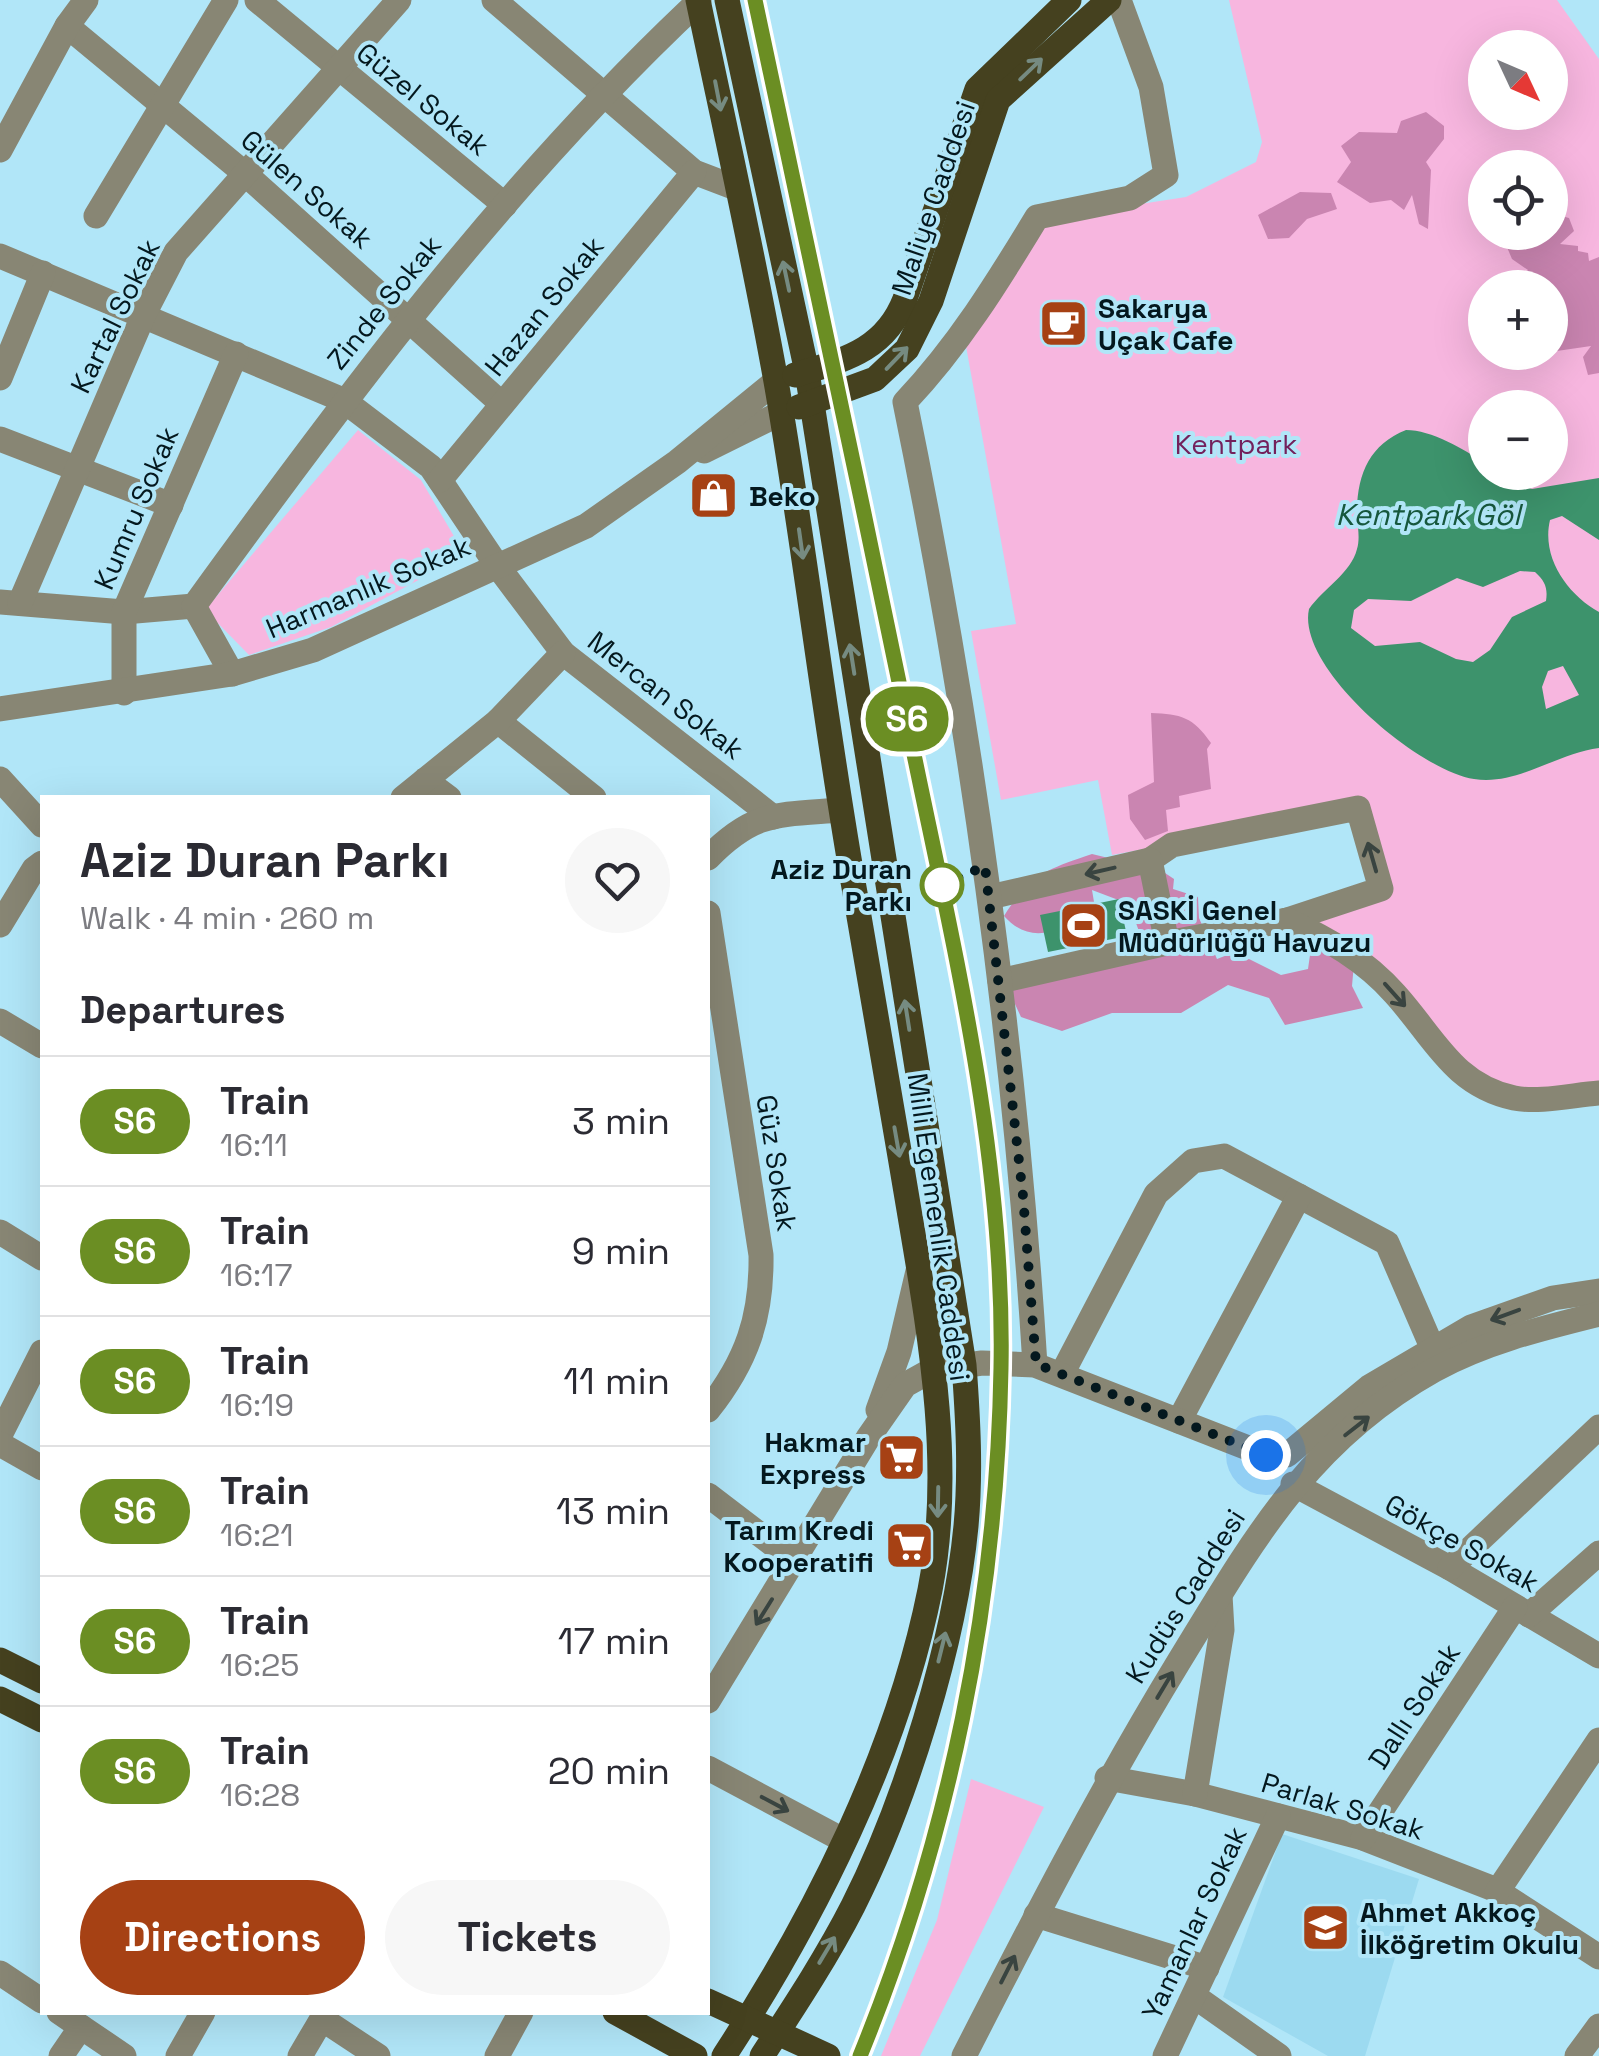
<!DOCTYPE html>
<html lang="en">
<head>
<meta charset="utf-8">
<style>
	body { margin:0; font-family:"Space Grotesk",sans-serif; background:#f7f7f7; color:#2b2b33; height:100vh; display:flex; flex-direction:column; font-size:38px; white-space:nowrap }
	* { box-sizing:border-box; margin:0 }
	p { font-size:32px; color:#7c7c81 }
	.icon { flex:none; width:55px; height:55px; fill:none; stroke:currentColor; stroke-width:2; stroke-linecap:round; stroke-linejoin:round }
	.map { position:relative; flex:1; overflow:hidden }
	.side { position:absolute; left:40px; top:795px; width:670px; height:1220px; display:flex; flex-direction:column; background:#fff; border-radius:0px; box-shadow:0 10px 40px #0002 }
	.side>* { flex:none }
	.badge { padding:0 20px; border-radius:32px; font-size:35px; line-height:65px }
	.needle { width:65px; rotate:134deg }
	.fabs { position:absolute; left:1468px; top:30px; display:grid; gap:20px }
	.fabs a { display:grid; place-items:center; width:100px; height:100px; border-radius:50%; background:#fff; box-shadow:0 10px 40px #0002; font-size:50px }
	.you { position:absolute; width:50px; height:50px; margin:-25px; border:8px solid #fff; border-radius:50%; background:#1a73e8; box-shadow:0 0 0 15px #1a73e833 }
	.map>.badge { position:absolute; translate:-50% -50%; box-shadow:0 0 0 5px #fff }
	h2 { padding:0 40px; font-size:38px; line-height:90px }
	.round { display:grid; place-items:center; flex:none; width:105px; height:105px; border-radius:52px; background:#f7f7f7 }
	.summary { display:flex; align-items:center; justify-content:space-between; height:170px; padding:0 40px }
	h1 { font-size:48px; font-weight:700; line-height:75px }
	.button { display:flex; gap:20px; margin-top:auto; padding:20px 40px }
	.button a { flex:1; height:115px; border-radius:60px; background:#a64114; color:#fff; font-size:40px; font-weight:700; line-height:115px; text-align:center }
	.button a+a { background:#f7f7f7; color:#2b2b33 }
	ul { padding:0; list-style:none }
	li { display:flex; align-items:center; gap:30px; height:130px; padding:0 40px; border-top:2px solid #e1e1e2 }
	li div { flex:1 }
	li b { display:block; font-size:38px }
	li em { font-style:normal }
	li .badge { min-width:110px; font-weight:700; text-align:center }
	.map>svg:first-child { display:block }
</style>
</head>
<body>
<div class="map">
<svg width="1599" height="2056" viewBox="0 0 1599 2056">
	<rect width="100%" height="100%" fill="#b1e6f8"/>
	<polygon fill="#9cdaf0" points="1282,1834 1419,1879 1365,2056 1328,2056 1223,1997"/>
	<g fill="#f7b6df" fill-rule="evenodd">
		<path d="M1229,0H1557L1599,59V1093L1478,1087L1394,992L1287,920L1381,889L1358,809L1112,855L1098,780L1001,800L971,631L1016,624L964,335L1036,220L1186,197L1256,162L1262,142ZM1485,48H1550V112H1485ZM1485,168H1550V232H1485ZM1485,288H1550V352H1485ZM1485,408H1550V472H1485Z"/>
		<polygon points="358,430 421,480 465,555 331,627 249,655 205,610"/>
		<polygon points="971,1779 1044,1807 920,2056 881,2056 937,1920"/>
	</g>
	<g fill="#ca85b1">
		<polygon points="1426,112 1444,126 1444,139 1426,162 1431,170 1428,229 1419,224 1412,195 1404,210 1391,200 1370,203 1337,182 1351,162 1341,146 1359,132 1397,133 1401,121"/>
		<polygon points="1300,192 1331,193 1337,209 1307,219 1289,238 1268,239 1258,215"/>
		<polygon points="1550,213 1569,218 1574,231 1560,244 1578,246 1578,251 1588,253 1589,261 1599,257 1599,373 1588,375 1583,357 1591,346 1550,352 1550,288 1519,287 1518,281 1528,270 1512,259 1501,233 1550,232"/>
		<path d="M1151,713C1181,714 1193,717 1211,743L1207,749L1211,789L1179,796L1180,807L1166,810L1168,831L1145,840L1130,819L1128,795L1154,782Z"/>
		<path d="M1092,854L1162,871L1174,879L1173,889L1198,897L1199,918L1217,959L1235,952L1281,975L1308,969L1312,941L1354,963L1352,986L1363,1008L1285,1025L1269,998L1228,985L1181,1013H1112L1062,1031L1021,1017L1008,989L1129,957L1140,934L1129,904L1092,890L1094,902C1069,929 1033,949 1004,916C1030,874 1048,869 1092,854Z"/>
	</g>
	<g fill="#3d936c" fill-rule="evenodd">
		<path d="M1406,430C1431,430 1465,449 1485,464V472L1532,489L1599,478V540L1562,516L1550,520C1541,558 1568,595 1599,612V748C1557,753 1517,786 1474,779C1419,771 1296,668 1309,609C1323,589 1351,573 1357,549C1360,539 1358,528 1357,518C1356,477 1368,445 1406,430ZM1520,571L1535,572C1545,581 1548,588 1546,601L1512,617L1490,650L1473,662L1456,659L1420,642L1375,646L1351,628L1354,610L1368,599L1411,601L1457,578L1483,587ZM1563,666L1579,695L1546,709L1542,687L1548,671Z"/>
		<polygon points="1119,899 1127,936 1048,952 1040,915"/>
	</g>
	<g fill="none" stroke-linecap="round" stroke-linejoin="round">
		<g stroke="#888674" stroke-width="25">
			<polyline points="257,0 505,205"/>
			<polyline points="494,0 694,172 736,188"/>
			<polyline points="67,26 243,172 502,404"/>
			<polyline points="0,150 67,26 86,0"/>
			<polyline points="96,216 226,0"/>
			<polyline points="0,256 343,400 431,467 496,564 563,653 773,817"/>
			<polyline points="0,378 43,273"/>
			<polyline points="0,439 171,505"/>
			<polyline points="704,451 781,413"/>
			<polyline points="440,480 694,172"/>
			<polyline points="0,602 124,612 194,606"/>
			<polyline points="20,603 144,314 176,252 399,0"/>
			<path d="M232,674L194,606C349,392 506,182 699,1"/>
			<polyline points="124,693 124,612 236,354"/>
			<polyline points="0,709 232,674 313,650 586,526 677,462 776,381"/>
			<polyline points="498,721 594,798"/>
			<polyline points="0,779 42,825"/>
			<polyline points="425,780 449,798"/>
			<polyline points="403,798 498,721 563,653"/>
			<path d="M708,858C754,811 777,815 840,810"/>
			<polyline points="1150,860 1172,845 1358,808 1381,889 1287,920 1167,943"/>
			<polyline points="990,897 1150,860 1167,943 1000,981"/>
			<path d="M708,913L761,1255C762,1317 747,1361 708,1410"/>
			<path d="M1287,920C1328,939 1365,960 1395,994C1434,1037 1453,1085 1514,1098C1539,1103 1573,1095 1599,1093"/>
			<polyline points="0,925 34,869 42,863"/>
			<polyline points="0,1021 42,1046"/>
			<polyline points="0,1232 42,1258"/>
			<path d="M1035,1365C1015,1041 970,720 905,402C958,346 997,283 1037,217L1130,198L1166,175L1151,87L1119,0"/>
			<polyline points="1063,1372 1156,1194 1193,1161 1224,1156 1387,1243 1432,1347"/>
			<polyline points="878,1410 899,1352 918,1271"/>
			<polyline points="1179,1421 1299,1196"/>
			<polyline points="0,1435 42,1352"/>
			<polyline points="0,1444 42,1468"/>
			<polyline points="1293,1484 1450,1568 1599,1656"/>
			<polyline points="708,1495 796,1562"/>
			<polyline points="1450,1568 1599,1427"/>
			<polyline points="1529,1615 1599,1553"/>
			<polyline points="708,1701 868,1438 905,1385 932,1370 982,1363 1035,1365 1266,1455 1287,1455 1369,1387 1471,1327 1553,1298 1599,1291"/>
			<polyline points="708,1768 843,1840"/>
			<polyline points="1107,1778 1195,1794 1363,1838 1494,1889 1599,1957"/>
			<polyline points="1195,1794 1222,1630 1220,1595"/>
			<polyline points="1363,1838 1515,1607"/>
			<polyline points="1497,1892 1599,1740"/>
			<polyline points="1036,1915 1207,1968"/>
			<polyline points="0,1973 42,2001"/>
			<polyline points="1194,1996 1279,2056"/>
			<polyline points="59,2012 124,2056"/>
			<polyline points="322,2019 378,2056"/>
			<polyline points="61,2056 81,2027"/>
			<polyline points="178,2056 203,2012"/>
			<polyline points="300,2056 326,2012"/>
			<polyline points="497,2056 521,2012"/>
			<path d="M964,2056C1032,1923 1100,1791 1178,1663C1251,1544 1307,1441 1434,1370C1485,1342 1543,1328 1599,1314"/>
			<polyline points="1165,2056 1278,1816"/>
			<polyline points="1577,2056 1599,2026"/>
		</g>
		<g stroke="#45411f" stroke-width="25">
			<path d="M698,0C725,129 754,257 777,387C806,555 825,725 855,893C872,994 890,1096 907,1198C928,1324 955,1462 930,1590C897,1754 815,1917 724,2056"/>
			<path d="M727,0L807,372L964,1365C968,1419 971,1472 966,1526C955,1642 906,1801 853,1906C827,1957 794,2007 762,2056"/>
			<path d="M795,375C843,360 885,351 905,299L977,89L1069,0"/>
			<polyline points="799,407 875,379 907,349 931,301 998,100 1109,0"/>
			<polyline points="0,1660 42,1681"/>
			<polyline points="0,1699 42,1720"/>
			<polyline points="708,2001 828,2056"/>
			<polyline points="615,2012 695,2056"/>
		</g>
		<path stroke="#2c4750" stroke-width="6" stroke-dasharray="12 12" stroke-linecap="butt" d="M755,0C807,244 859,488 910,733C953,941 1004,1154 1001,1368C997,1603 949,1838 860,2056"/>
	</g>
	<defs><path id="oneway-shaft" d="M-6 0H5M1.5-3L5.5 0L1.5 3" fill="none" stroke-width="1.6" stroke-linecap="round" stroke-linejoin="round" transform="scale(2.5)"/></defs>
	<g stroke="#768b81">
		<use href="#oneway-shaft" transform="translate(1031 69) rotate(-44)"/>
		<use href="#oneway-shaft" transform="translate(718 96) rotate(79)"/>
		<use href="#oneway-shaft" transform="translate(786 276) rotate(-102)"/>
		<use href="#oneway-shaft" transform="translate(897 358) rotate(-46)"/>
		<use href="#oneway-shaft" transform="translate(801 544) rotate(82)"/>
		<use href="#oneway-shaft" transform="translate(852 659) rotate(-99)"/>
		<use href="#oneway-shaft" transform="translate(907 1015) rotate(-99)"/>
		<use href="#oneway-shaft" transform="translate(897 1142) rotate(80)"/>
		<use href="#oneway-shaft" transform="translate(938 1502) rotate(91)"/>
		<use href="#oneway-shaft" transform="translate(942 1647) rotate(-76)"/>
		<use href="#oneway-shaft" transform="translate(827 1950) rotate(-59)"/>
	</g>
	<g stroke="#394440">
		<use href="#oneway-shaft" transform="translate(1372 857) rotate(-106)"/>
		<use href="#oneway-shaft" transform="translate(1100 871) rotate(167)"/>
		<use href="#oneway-shaft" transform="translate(1395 995) rotate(48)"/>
		<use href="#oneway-shaft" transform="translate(1505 1315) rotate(160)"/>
		<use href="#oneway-shaft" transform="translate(1357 1426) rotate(-38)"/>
		<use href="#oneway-shaft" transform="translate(764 1612) rotate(122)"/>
		<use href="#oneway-shaft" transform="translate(1165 1685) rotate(-59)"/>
		<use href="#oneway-shaft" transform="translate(775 1804) rotate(28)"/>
		<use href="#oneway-shaft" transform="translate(1008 1969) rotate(-63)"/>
	</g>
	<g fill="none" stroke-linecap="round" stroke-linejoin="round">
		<defs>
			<path id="line" d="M755,0C809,254 864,509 916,764C957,962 1005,1164 1001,1368C997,1604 949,1838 860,2056"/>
		</defs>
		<use href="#line" stroke="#fff" stroke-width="22"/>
		<use href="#line" stroke="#6b8e23" stroke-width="15"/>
		<polyline stroke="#04181e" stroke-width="10" stroke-dasharray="0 18" points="942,885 985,866 1023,1196 1036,1364 1266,1455"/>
	</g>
	<defs>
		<symbol id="cafe-square" viewBox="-11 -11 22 22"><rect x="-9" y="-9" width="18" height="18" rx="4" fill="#a64114" stroke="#b1e6f8"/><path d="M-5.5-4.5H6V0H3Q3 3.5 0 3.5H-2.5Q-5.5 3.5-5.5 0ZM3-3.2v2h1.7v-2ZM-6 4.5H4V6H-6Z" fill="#fff"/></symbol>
		<symbol id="shop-square" viewBox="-11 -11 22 22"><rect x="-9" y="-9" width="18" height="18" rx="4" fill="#a64114" stroke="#b1e6f8"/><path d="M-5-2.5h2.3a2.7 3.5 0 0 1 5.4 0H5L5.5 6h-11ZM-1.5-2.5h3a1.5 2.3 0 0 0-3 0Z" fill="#fff"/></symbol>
		<symbol id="stadium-square" viewBox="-11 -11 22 22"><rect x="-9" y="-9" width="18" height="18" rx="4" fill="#a64114" stroke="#b1e6f8"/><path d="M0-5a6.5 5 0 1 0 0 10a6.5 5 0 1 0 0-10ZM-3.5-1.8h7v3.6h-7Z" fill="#fff"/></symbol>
		<symbol id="supermarket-square" viewBox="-11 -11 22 22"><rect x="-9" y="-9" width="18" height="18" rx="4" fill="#a64114" stroke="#b1e6f8"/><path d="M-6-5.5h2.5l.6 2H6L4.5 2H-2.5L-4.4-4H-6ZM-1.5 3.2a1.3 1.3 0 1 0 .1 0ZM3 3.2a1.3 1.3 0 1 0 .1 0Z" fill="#fff"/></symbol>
		<symbol id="school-square" viewBox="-11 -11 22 22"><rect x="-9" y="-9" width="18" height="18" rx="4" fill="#a64114" stroke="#b1e6f8"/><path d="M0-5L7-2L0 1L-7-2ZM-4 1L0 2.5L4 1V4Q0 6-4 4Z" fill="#fff"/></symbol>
	</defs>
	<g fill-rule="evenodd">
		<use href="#cafe-square" x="1036" y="296" width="55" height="55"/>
		<use href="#shop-square" x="686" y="468" width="55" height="55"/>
		<use href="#stadium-square" x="1056" y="898" width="55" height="55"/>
		<use href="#supermarket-square" x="874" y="1430" width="55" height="55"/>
		<use href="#supermarket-square" x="882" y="1518" width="55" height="55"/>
		<use href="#school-square" x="1298" y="1900" width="55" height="55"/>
	</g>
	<circle fill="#fff" stroke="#6b8e23" stroke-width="5" cx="942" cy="885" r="20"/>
	<g text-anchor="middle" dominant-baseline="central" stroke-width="8" stroke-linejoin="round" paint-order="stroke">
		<g font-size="28" fill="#04181e" stroke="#b1e6f8">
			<text transform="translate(423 99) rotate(39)">Güzel Sokak</text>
			<text transform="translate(307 189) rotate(41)">Gülen Sokak</text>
			<text transform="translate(933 198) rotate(-71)">Maliye Caddesi</text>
			<text transform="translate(384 302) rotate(-51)">Zinde Sokak</text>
			<text transform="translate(544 306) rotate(-51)">Hazan Sokak</text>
			<text transform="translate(115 316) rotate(-64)">Kartal Sokak</text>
			<text transform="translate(136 508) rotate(-67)">Kumru Sokak</text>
			<text transform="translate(368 587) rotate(-23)">Harmanlık Sokak</text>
			<text transform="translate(666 695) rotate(38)">Mercan Sokak</text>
			<text transform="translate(777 1163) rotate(81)">Güz Sokak</text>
			<text transform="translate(939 1227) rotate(82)">Milli Egemenlik Caddesi</text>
			<text transform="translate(1462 1543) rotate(29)">Gökçe Sokak</text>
			<text transform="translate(1185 1596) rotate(-58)">Kudüs Caddesi</text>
			<text transform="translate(1414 1706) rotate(-57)">Dallı Sokak</text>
			<text transform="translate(1343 1806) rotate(17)">Parlak Sokak</text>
			<text transform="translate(1194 1923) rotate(-65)">Yamanlar Sokak</text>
		</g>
		<g font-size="28" font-weight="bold" fill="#04181e" stroke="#b1e6f8" text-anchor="start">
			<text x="1098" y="308">Sakarya<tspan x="1098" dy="32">Uçak Cafe</tspan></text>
			<text x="749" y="496">Beko</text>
			<text x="1118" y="910">SASKİ Genel<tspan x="1118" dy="32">Müdürlüğü Havuzu</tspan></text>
			<text x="866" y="1442" text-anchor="end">Hakmar<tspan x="866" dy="32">Express</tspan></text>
			<text x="874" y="1530" text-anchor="end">Tarım Kredi<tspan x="874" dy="32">Kooperatifi</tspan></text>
			<text x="1360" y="1912">Ahmet Akkoç<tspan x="1360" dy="32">İlköğretim Okulu</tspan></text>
		</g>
		<g font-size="28" fill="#73215c" stroke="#b1e6f8">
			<text x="1236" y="444">Kentpark</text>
		</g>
		<g font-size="28" font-weight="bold" fill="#04181e" stroke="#b1e6f8" text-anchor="end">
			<text x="912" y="869">Aziz Duran<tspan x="912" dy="32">Parkı</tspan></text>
		</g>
		<g font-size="30" font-style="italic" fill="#17583d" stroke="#b1e6f8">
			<text x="1428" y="514">Kentpark Göl</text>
		</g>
	</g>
</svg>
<div class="fabs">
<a><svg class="needle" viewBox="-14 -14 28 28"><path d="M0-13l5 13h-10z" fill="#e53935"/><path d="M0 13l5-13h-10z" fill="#7c7c81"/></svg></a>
<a><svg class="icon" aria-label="locate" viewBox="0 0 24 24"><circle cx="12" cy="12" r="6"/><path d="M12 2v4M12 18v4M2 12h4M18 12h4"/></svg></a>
<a>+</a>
<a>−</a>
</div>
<div class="you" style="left:1266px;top:1455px"></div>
<b class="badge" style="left:907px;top:719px;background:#6b8e23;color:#fff">S6</b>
<section class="side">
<div class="summary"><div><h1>Aziz Duran Parkı</h1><p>Walk · 4 min · 260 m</p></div><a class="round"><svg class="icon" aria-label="heart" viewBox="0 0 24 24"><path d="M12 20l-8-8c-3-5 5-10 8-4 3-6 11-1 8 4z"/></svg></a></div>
<h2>Departures</h2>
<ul>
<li><span class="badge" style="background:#6b8e23;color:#fff">S6</span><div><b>Train</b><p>16:11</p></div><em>3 min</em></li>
<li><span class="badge" style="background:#6b8e23;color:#fff">S6</span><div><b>Train</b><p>16:17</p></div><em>9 min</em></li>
<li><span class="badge" style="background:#6b8e23;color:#fff">S6</span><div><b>Train</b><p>16:19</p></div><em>11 min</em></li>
<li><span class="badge" style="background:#6b8e23;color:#fff">S6</span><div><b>Train</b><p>16:21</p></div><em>13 min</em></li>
<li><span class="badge" style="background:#6b8e23;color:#fff">S6</span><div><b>Train</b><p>16:25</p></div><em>17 min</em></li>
<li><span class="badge" style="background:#6b8e23;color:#fff">S6</span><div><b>Train</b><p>16:28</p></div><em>20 min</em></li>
</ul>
<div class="button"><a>Directions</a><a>Tickets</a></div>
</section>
</div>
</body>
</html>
